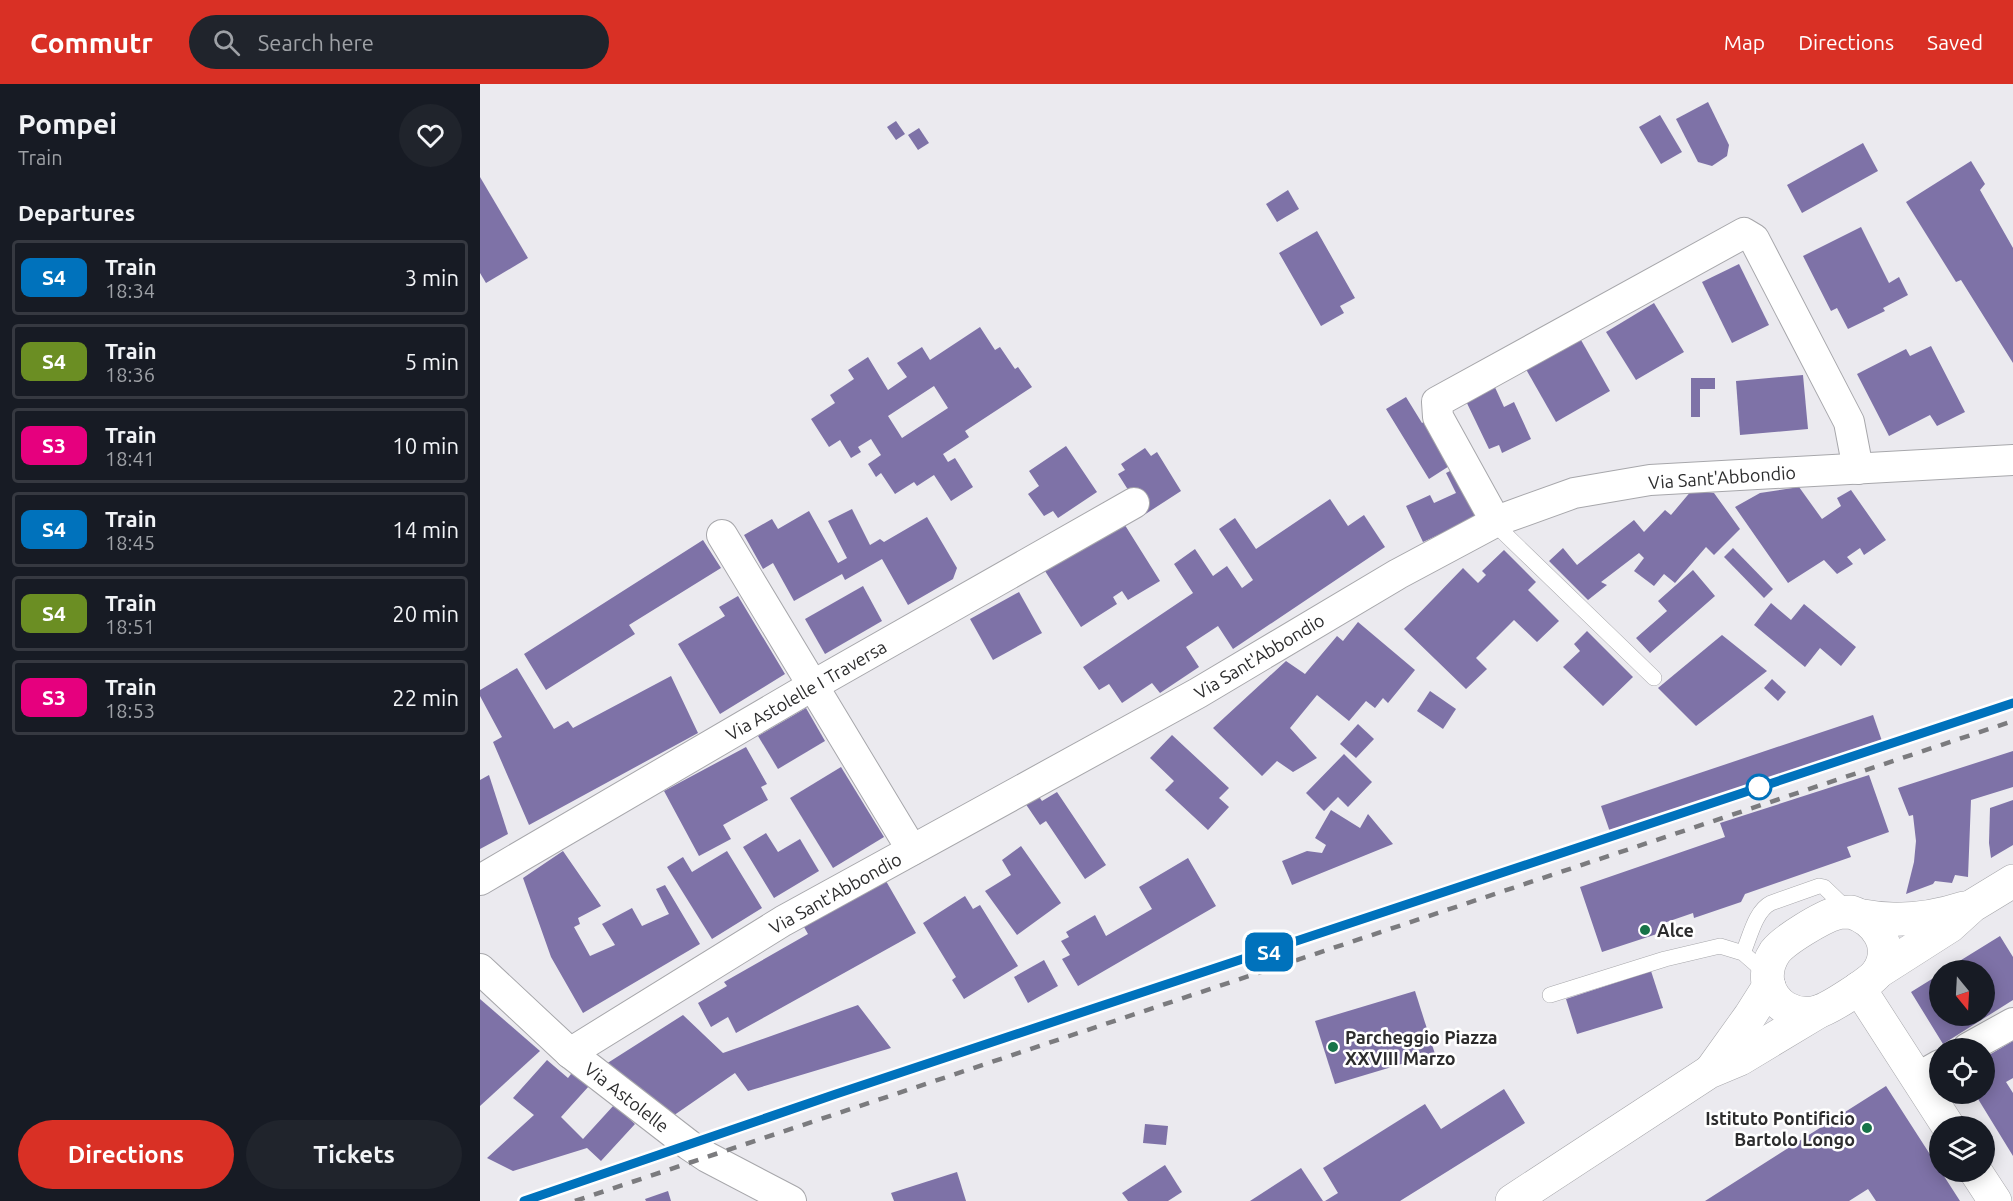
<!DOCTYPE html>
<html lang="en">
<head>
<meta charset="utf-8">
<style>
	body { margin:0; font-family:Ubuntu,sans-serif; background:#20242c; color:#f1f3f6; height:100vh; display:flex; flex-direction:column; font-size:22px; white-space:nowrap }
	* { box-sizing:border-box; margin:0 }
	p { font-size:20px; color:#9ea1a6 }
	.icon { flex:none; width:33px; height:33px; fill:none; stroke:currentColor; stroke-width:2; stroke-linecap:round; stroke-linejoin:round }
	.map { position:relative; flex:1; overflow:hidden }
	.drawer { display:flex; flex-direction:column; background:#171b24; width:480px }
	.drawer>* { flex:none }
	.badge { padding:0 12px; border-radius:9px; font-size:21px; line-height:39px }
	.needle { width:39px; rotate:162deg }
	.fabs { position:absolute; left:1449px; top:876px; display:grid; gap:12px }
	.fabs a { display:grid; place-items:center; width:66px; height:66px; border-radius:50%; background:#171b24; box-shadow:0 3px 15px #0003; font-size:30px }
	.map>.badge { position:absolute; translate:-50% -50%; box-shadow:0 0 0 3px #fff }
	h2 { padding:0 18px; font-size:22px; line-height:54px }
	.round { display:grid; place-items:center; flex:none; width:63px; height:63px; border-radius:32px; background:#20242c }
	.head { display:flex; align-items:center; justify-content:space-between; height:102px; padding:0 18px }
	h1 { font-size:28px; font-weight:700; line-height:45px }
	.action { display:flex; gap:12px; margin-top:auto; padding:12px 18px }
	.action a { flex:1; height:69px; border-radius:36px; background:#d93025; color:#fff; font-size:24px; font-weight:700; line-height:69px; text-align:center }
	.action a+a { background:#20242c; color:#f1f3f6 }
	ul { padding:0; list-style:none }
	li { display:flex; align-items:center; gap:18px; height:75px; margin:0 12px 9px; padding:0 6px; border:3px solid #363941; border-radius:6px }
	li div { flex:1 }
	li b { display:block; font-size:22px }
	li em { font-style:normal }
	li .badge { min-width:66px; font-weight:700; text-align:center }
	header { display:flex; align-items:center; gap:36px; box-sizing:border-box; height:84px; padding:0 30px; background:#d93025; color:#fff }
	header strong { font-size:28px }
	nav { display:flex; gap:33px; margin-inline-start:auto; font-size:21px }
	.search { width:420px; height:54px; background:#20242c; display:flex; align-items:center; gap:15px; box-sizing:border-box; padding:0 21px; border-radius:33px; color:#9ea1a6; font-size:22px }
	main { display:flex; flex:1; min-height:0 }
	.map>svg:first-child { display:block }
</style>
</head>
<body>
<header>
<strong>Commutr</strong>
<div class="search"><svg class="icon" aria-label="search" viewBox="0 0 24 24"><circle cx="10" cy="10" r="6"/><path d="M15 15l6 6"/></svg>Search here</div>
<nav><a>Map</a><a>Directions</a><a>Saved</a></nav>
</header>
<main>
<section class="drawer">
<div class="head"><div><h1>Pompei</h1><p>Train</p></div><a class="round"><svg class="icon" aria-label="heart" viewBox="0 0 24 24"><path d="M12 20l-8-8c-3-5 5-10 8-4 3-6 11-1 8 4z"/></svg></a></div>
<h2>Departures</h2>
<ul>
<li><span class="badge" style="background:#0072bc;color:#fff">S4</span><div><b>Train</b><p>18:34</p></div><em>3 min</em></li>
<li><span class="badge" style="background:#6b8e23;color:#fff">S4</span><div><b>Train</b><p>18:36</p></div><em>5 min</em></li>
<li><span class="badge" style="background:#e6007e;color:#fff">S3</span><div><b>Train</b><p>18:41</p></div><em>10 min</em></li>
<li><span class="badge" style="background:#0072bc;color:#fff">S4</span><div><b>Train</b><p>18:45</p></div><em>14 min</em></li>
<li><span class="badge" style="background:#6b8e23;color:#fff">S4</span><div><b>Train</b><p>18:51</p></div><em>20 min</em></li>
<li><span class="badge" style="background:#e6007e;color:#fff">S3</span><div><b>Train</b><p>18:53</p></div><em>22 min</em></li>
</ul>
<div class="action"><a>Directions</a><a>Tickets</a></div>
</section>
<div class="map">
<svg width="1533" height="1117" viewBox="0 0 1533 1117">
	<rect width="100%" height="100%" fill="#ebeaef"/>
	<g fill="#7e72a7" fill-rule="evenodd">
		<polygon points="1228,18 1249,61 1247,72 1232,82 1218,78 1196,35"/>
		<polygon points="1180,31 1202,68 1181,80 1159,43"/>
		<polygon points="416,37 425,50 416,56 407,43"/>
		<polygon points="439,44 449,59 438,66 428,51"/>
		<polygon points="1383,59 1398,87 1322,129 1307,101"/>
		<polygon points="1491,77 1505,100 1500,106 1533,164 1533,279 1481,196 1476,198 1426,118"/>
		<polygon points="0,93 48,174 6,199 0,189"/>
		<polygon points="808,106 819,125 797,138 786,120"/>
		<polygon points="1381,143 1409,199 1419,193 1428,211 1403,224 1405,227 1368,245 1357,224 1351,227 1323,172"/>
		<polygon points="837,147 875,214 860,222 864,229 841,242 799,169"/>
		<polygon points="1259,180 1289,241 1252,259 1222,198"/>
		<polygon points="1174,219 1204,268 1156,296 1126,248"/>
		<path d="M500,243L515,266L520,263L535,285L538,283L552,303L485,347L489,353L463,370L468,378L475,374L493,403L471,417L454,391L437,402L434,398L415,410L401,389L396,393L388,380L401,371L391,355L378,363L381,368L371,374L360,356L349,363L331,335L355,319L350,311L374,295L368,286L388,273L408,306L427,293L417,279L442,263L450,276ZM454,302L468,324L422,354L408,332Z"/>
		<polygon points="1097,249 1130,307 1076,338 1043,280"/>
		<polygon points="1451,262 1485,328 1457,342 1450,331 1409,352 1377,290 1426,265 1430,272"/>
		<polygon points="1323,291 1328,345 1260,351 1256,297"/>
		<polygon points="1211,294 1235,294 1235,305 1220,305 1220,333 1211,333"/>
		<polygon points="1013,299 1024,323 1034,318 1051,355 1022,369 1019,361 1009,365 984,313"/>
		<polygon points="926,313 942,339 947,336 974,379 949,395 906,325"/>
		<polygon points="586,362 617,408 578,434 573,427 564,432 548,410 559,402 549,387"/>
		<polygon points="665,364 671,372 677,368 701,407 664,431 638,390 645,386 641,380"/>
		<polygon points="980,382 1002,431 943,458 926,422 950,411 954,419 976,409 966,389"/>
		<polygon points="1319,403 1342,435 1361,422 1357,414 1371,406 1406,456 1384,471 1380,464 1367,473 1373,480 1357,490 1344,476 1308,499 1255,423 1280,409"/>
		<polygon points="1212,406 1234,409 1260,445 1234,471 1226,463 1195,499 1184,490 1174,502 1154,487 1164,474 1159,469 1121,498 1127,501 1108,516 1069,477 1083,464 1097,481 1154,436 1164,448 1185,426 1191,431"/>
		<polygon points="850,415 868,442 884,431 905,463 753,565 738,542 706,563 719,583 680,609 672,599 642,619 629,600 619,606 603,583 713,509 694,480 715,465 733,492 747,482 762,504 773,496 739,445 755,434 776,465"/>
		<polygon points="372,425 390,461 400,455 404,458 447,433 477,484 473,495 428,521 402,475 365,496 362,490 314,517 293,479 283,485 264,451 292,435 298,445 329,427 358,479 367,474 348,437"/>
		<polygon points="643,438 680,497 648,516 642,507 633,513 637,520 601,543 565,487"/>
		<polygon points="223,456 241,484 149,541 155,550 66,606 44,570"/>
		<polygon points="1253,464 1293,505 1284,514 1244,473"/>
		<polygon points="1024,466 1056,498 1048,506 1079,537 1057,558 1034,536 996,574 1007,585 986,605 924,545 983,484 998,499 1006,491 1002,487"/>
		<polygon points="1213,486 1235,512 1170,569 1156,554 1187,527 1178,517"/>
		<polygon points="383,502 402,537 345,570 325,535"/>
		<polygon points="539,508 562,549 513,576 490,535"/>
		<polygon points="258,512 305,590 240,630 198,560 245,532 239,523"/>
		<polygon points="1291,519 1311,536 1324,520 1376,563 1361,582 1340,564 1325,583 1274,541"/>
		<polygon points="878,538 935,586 908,619 903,614 895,624 886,617 869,637 837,611 810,644 837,674 813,688 797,677 782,692 733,644 806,577 825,590 857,552 863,557"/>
		<polygon points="1107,547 1153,593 1123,622 1083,583 1100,567 1094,560"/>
		<polygon points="1242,551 1287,587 1216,642 1178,604"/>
		<polygon points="37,584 74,645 88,637 93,644 191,592 218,649 49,741 13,658 22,653 0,612 0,606"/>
		<polygon points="1292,595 1306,608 1298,617 1284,604"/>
		<polygon points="950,607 976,625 963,645 937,627"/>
		<polygon points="326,624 345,657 298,685 278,652"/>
		<polygon points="1393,631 1402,657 1130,748 1121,722"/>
		<polygon points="878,640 894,655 876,674 860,660"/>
		<polygon points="692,651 749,704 739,714 749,723 728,746 685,706 694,697 670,674"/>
		<polygon points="266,663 287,700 281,703 288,716 243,741 251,755 219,772 184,707"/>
		<polygon points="1533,667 1533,703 1491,716 1488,793 1475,791 1472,799 1455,797 1453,800 1426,810 1434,778 1436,757 1433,731 1429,732 1418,704"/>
		<polygon points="864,670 892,698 868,723 858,713 844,727 826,709"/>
		<polygon points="361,683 404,753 353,784 310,714"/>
		<polygon points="9,691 28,750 0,765 0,696"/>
		<polygon points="1389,691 1409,748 1367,763 1371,773 1265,810 1261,818 1214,834 1213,829 1181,840 1183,848 1122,868 1100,803 1245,753 1240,739"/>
		<polygon points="577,708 626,781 605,795 566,737 560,741 545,719 558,711 562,717"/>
		<polygon points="1533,716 1533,761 1511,774 1509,759 1510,724"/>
		<polygon points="851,726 880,744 888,730 913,760 812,801 802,777 827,767 842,769 846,761 835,754"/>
		<polygon points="286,749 298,768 320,755 339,787 294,814 263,763"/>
		<polygon points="541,762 581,819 537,851 505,807 531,791 522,776"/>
		<polygon points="83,767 121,822 98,834 100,840 94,843 110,872 135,861 122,840 152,824 162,842 189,830 176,805 185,801 220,860 103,929 71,873 43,794"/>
		<polygon points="247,767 282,824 232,855 187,783 203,773 212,788"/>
		<polygon points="708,774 736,822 598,902 582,875 590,871 581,857 589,853 586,848 615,831 626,852 672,825 659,803"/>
		<polygon points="406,797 436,849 256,949 248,933 231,943 218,919 247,902 244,898 328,850 324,843"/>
		<polygon points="485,812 493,825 500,821 538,882 484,915 472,896 476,893 443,839"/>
		<polygon points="1520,852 1533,873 1533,916 1463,960 1431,908 1460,890 1460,932 1504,932 1504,886 1465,886"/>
		<polygon points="564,876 578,902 548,919 534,893"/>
		<polygon points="1171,887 1183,924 1097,950 1086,915"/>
		<polygon points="935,907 955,970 855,1000 835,937"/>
		<polygon points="0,915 60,967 0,1022"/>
		<polygon points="378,921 411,964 268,1007 255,989 190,1034 126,980 203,931 243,969"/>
		<polygon points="1533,957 1533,994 1526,998 1533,1009 1533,1072 1495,1010 1504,1010 1504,974"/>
		<polygon points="67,976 88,994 94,986 109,1002 81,1033 103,1055 134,1021 155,1040 121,1077 107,1064 33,1087 7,1074 54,1031 33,1014"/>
		<polygon points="1406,1002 1480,1117 1396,1117 1388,1105 1369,1117 1225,1117"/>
		<polygon points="1024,1005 1045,1039 920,1117 845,1117 858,1109 843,1084 945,1020 961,1045"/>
		<polygon points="665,1040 688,1042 686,1061 663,1059"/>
		<polygon points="685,1081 702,1108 688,1117 648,1117 642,1109"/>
		<polygon points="821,1084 843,1117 770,1117"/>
		<polygon points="477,1088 486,1117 414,1117 411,1109"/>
		<polygon points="188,1107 191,1117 166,1117 165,1115"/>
	</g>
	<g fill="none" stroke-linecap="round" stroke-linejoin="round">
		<defs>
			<g id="service">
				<polyline points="1016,438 1024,449 1174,594"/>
				<path d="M1263,869C1270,853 1275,827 1291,819L1339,802L1344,803L1368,826"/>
				<polyline points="1070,911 1185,875 1240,862 1263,869 1287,890"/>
			</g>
			<g id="minor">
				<polyline points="1016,438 958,333 957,318 1264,149 1274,155 1369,338 1378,385"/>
				<polyline points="242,451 432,766"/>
				<polyline points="0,796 332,602 654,419"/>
				<polyline points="0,885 90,969 209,1061 227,1073 311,1117"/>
				<polyline points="1488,964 1533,939"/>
				<polyline points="90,969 303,837 718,609 918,490 1019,436 1094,409 1170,396 1533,376"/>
				<polyline points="1437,994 1460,981"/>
			</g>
			<g id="tertiary">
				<polyline points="1379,904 1468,1042"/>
				<polyline points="1496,1088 1515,1117"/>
			</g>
			<g id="primary">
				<path d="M1371,828C1396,836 1415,862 1398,888C1391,898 1349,925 1337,928C1326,931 1315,929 1306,924C1297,919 1290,909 1288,899C1286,888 1289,877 1295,868C1304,856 1342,833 1357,829C1361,828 1366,828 1371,828Z"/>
				<path d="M1383,832C1418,839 1450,835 1484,824"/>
				<polyline points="1398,888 1470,842 1492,822 1533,797"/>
				<polyline points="1232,985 1270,932 1289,902"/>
				<polyline points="1032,1117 1229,988 1260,975 1338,928"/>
			</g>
		</defs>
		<use href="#service" stroke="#a7a7ab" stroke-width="16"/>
		<use href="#minor" stroke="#a7a7ab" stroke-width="32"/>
		<use href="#tertiary" stroke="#a7a7ab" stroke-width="34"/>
		<use href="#primary" stroke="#a7a7ab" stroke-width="34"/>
		<use href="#service" stroke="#fff" stroke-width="15"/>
		<use href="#minor" stroke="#fff" stroke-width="30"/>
		<use href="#tertiary" stroke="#fff" stroke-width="33"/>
		<use href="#primary" stroke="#fff" stroke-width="33"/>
		<g stroke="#7b7b7e" stroke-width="4.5" stroke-dasharray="10 10" stroke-linecap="butt">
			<polyline points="45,1117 356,1010 1533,619"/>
			<polyline points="95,1117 1533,637"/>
		</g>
	</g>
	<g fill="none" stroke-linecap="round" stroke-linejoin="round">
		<defs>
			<polyline id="line" points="44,1117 356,1010 1533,619"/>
		</defs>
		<use href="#line" stroke="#fff" stroke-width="14"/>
		<use href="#line" stroke="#0072bc" stroke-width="9"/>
	</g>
	<circle fill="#fff" stroke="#0072bc" stroke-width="3" cx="1279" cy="703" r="12"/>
	<g fill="#177348" stroke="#fff" stroke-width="2">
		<circle cx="1165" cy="846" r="6"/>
		<circle cx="853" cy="963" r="6"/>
		<circle cx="1387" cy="1044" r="6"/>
	</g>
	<g text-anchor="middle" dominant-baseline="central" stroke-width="5" stroke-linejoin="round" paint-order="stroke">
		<g font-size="18" fill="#2d2d2e" stroke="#fff">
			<text transform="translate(1242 393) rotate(-4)">Via Sant'Abbondio</text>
			<text transform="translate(779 572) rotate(-31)">Via Sant'Abbondio</text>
			<text transform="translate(326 606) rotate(-30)">Via Astolelle I Traversa</text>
			<text transform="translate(355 809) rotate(-29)">Via Sant'Abbondio</text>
			<text transform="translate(147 1013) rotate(38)">Via Astolelle</text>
		</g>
		<g font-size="18" font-weight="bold" fill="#2d2d2e" stroke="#fff" text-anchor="start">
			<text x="1177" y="846">Alce</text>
			<text x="865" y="953">Parcheggio Piazza<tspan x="865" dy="21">XXVIII Marzo</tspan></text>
			<text x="1375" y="1034" text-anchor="end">Istituto Pontificio<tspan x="1375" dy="21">Bartolo Longo</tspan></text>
		</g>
	</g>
</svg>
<div class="fabs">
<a><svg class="needle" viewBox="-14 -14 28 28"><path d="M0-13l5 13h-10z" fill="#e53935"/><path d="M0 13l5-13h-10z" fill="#9ea1a6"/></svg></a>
<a><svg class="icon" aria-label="locate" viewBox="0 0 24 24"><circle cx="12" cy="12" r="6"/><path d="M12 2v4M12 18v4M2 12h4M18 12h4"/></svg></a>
<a><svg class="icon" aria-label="layers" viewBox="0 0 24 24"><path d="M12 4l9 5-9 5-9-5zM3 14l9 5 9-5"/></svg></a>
</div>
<b class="badge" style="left:789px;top:868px;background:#0072bc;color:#fff">S4</b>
</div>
</main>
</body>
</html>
